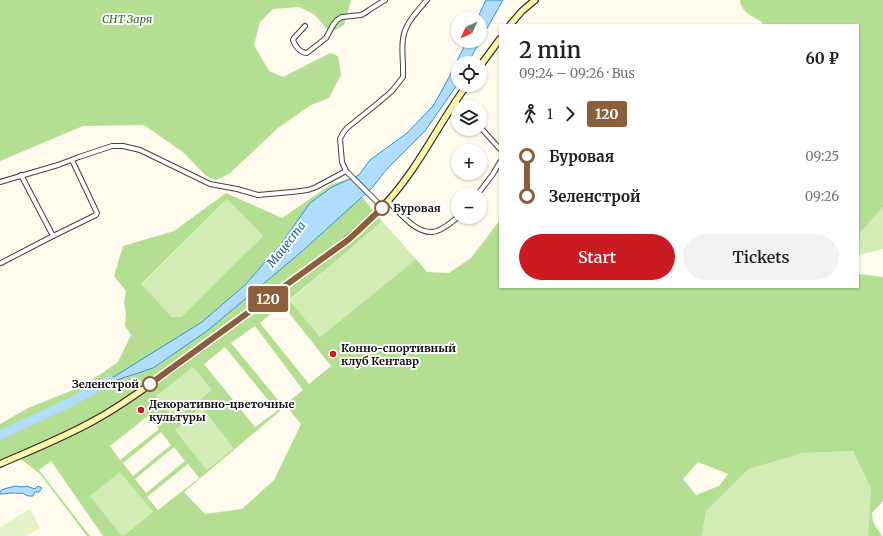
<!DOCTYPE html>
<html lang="en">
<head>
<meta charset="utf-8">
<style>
	body { margin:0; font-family:Merriweather,serif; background:#f2f2f2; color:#202124; height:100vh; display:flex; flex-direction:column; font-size:15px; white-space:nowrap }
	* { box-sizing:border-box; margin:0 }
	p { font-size:13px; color:#757577 }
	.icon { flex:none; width:22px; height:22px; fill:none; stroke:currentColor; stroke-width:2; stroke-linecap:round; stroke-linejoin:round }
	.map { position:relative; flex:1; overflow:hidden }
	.drawer { position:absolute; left:499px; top:24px; width:360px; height:264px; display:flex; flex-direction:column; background:#fff; border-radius:0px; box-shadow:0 1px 3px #0004 }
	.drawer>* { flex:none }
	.badge { padding:0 8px; border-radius:3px; font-size:14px; line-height:26px }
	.needle { width:26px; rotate:226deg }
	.fabs { position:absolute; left:451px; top:12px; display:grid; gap:8px }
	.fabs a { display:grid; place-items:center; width:36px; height:36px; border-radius:50%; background:#fff; box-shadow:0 1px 3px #0004; font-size:20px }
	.map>.badge { position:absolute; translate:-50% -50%; box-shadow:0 0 0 2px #fff }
	.legs { display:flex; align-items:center; gap:6px; height:44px; padding:0 20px; font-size:13px }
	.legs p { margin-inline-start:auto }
	.head { display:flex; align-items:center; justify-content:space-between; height:68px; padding:0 20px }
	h1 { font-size:22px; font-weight:600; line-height:30px }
	.cta { display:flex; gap:8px; margin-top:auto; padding:8px 20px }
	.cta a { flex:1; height:46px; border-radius:24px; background:#c91b21; color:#fff; font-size:16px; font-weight:600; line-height:46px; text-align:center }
	.cta a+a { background:#f2f2f2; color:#202124 }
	ul { padding:0 20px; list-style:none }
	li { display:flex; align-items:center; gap:14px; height:40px; font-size:15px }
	li i { display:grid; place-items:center; width:6px; height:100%; margin:0 5px; background:currentColor }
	li i::after { content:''; width:10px; height:10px; margin:-5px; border:3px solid; border-radius:50%; background:#fff }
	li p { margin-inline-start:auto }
	li:first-child i { background:linear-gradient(#0000 50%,currentColor 0) }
	li:last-child i { background:linear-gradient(currentColor 50%,#0000 0) }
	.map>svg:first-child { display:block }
</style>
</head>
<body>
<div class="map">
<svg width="883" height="536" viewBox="0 0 883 536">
	<rect width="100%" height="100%" fill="#fffcef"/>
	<g fill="#d1edb5">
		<polygon points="227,199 263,236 181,317 172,317 141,285"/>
		<polygon points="883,207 883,249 858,255 858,235"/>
		<polygon points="382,221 416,259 320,337 289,301 343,255"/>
		<polygon points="193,366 212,390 175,419 156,396"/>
		<polygon points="202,408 235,448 207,470 175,430"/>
		<polygon points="853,451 871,489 868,536 702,536 706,511 749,469 803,453"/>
		<polygon points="120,471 153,512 123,536 122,536 90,496"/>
	</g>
	<g fill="#b4df93" fill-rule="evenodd">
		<polygon points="0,0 351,0 351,1 344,25 330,33 314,14 299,7 273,9 260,22 254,45 269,71 283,77 330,53 338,56 341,75 329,98 311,105 278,128 229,174 216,180 206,176 184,153 144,125 83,126 0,161"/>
		<path d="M740,0H883V207L858,235V25H763L762,22C753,17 741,12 740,0Z"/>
		<path d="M359,175L332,187L310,203L281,244L245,285L202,322L101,386L153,368L207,331L300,253L362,197L382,221L343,255L289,300L320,337L416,259L427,272L449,273L471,258L500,220V287H858V274L883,277V501L872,513L873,522L882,536H868L871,489L853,451L803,453L749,469L706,511L702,536H123L153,512L120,472L90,496L122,536H103L51,461L39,470L90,536H87L40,474L17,456L0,462V424L28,408L83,386L118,362L131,335L125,326L126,313L124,303L126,291L114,276L123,246L174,231L226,193L282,218L330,185ZM227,199L263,236L181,317H172L141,284ZM282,304L331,366L309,384L260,323ZM255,326L303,390L283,406L231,343ZM225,347L277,411L255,427L204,364ZM193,367L212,390L175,419L156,396ZM286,406L301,424L274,480L242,509L205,514L184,492ZM202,408L234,448L207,470L175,430ZM148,416L159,429L120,460L110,446ZM161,432L171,445L133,476L123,463ZM174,447L185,461L146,493L135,479ZM698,462L728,474L719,486L696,495L683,479ZM188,464L199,478L158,510L147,497Z"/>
	</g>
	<polygon fill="#e4f3c8" points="30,509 40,528 26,536 0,536 0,527"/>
	<g fill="#afddfb" stroke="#3192d7">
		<polygon points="486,0 503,0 480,41 480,19 477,19"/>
		<polygon points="467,41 480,41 468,63 458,63 458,82 457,85 425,131 386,170 372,188 362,197 300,253 207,331 153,368 99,386 202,322 245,285 281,244 310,203 332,187 359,175 370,160 407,133 433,106 446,83"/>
		<path d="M15,486L22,487L26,486L35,489L38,486L42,488L39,492H35L33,496H28L22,493C18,494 17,493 13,493C8,493 6,494 0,494V491L4,489Z"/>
	</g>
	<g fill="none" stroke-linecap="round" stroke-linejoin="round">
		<polyline stroke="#afddfb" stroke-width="9" points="0,435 67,404 110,380"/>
		<defs>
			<g id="street">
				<path d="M305,26L294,38L293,40C295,46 300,53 307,53L326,38L333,25L337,20L342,17L361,15L365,13L369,10L385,0"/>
				<polyline points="455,101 461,107"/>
				<polyline points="480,127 500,149"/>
				<polyline points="21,175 53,236"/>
				<polyline points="0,182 58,165 79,157 112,146 123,146 140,150 210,184 237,189 258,195 292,192 308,190 316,187 346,171"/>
				<polyline points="477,195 493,174 500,162"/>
				<path d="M388,201C400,213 418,237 437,231C445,228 452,222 458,217"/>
				<path d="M382,207L346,171L342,162L340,139L343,133L347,128L378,103L392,91L403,77C404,60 399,41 407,26C412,16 420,8 427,0"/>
				<polyline points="1,263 53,236 96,215 97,213 72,160"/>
			</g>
			<g id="secondary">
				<polyline points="510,25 522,11 535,0"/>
				<polyline points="480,66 500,39"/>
				<path d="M0,464C32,450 65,437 95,420C121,406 145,388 169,371C203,346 237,321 271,296C311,267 354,239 387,202C419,167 439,123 467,85"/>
			</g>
		</defs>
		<use href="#street" stroke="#414141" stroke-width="6"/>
		<use href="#secondary" stroke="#303030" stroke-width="8"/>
		<use href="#street" stroke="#fff" stroke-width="4"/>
		<use href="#secondary" stroke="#fff7aa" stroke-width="5.5"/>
	</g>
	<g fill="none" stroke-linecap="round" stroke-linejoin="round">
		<defs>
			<polyline id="line-1" points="150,384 348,240 359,230 382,208"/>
		</defs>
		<use href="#line-1" stroke="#fff" stroke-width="9"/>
		<use href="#line-1" stroke="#8b5e3c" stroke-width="6"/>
	</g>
	<g fill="#fff" stroke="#8b5e3c" stroke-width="2">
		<circle cx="382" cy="208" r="7"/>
		<circle cx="150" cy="384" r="7"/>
	</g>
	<g fill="#c91b21" stroke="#fff" stroke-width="1.5">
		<circle cx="333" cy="354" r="4"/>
		<circle cx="141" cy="410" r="4"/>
	</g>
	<g text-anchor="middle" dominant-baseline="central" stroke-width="4" stroke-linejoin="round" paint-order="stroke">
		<g font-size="11" font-style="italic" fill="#296b19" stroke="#fff">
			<text x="127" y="19">СНТ Заря</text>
		</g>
		<g font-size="11" font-weight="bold" fill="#0e0e0e" stroke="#fff" text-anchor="start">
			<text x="393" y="208">Буровая</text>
			<text x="139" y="384" text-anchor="end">Зеленстрой</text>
		</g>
		<g font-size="11" font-weight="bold" fill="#0e0e0e" stroke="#fff" text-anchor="start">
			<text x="341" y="348">Конно-спортивный<tspan x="341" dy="13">клуб Кентавр</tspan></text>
			<text x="149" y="404">Декоративно-цветочные<tspan x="149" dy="13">культуры</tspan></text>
		</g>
		<g font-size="12" font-style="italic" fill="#0e63a9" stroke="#fff">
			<text transform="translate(286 244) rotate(-52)">Мацеста</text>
		</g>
	</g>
</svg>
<div class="fabs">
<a><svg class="needle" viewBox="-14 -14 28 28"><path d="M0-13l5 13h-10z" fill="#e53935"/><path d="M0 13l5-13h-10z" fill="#757577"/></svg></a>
<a><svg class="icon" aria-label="locate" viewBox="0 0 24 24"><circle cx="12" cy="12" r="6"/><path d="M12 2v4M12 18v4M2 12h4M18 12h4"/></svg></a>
<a><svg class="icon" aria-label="layers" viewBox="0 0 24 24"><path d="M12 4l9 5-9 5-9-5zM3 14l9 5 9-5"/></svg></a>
<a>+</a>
<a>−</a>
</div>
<b class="badge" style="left:268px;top:299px;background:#8b5e3c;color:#fff">120</b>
<section class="drawer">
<div class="head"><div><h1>2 min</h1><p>09:24 – 09:26 · Bus</p></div><b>60 ₽</b></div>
<div class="legs"><svg class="icon" aria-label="walk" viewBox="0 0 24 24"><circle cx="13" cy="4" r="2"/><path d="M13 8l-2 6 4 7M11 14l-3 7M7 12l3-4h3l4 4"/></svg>1<svg class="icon" aria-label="forward" viewBox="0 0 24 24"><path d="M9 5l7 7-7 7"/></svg><b class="badge" style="background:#8b5e3c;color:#fff">120</b></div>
<ul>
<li><i style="color:#8b5e3c"></i><b>Буровая</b><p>09:25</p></li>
<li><i style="color:#8b5e3c"></i><b>Зеленстрой</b><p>09:26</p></li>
</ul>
<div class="cta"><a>Start</a><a>Tickets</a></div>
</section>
</div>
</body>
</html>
